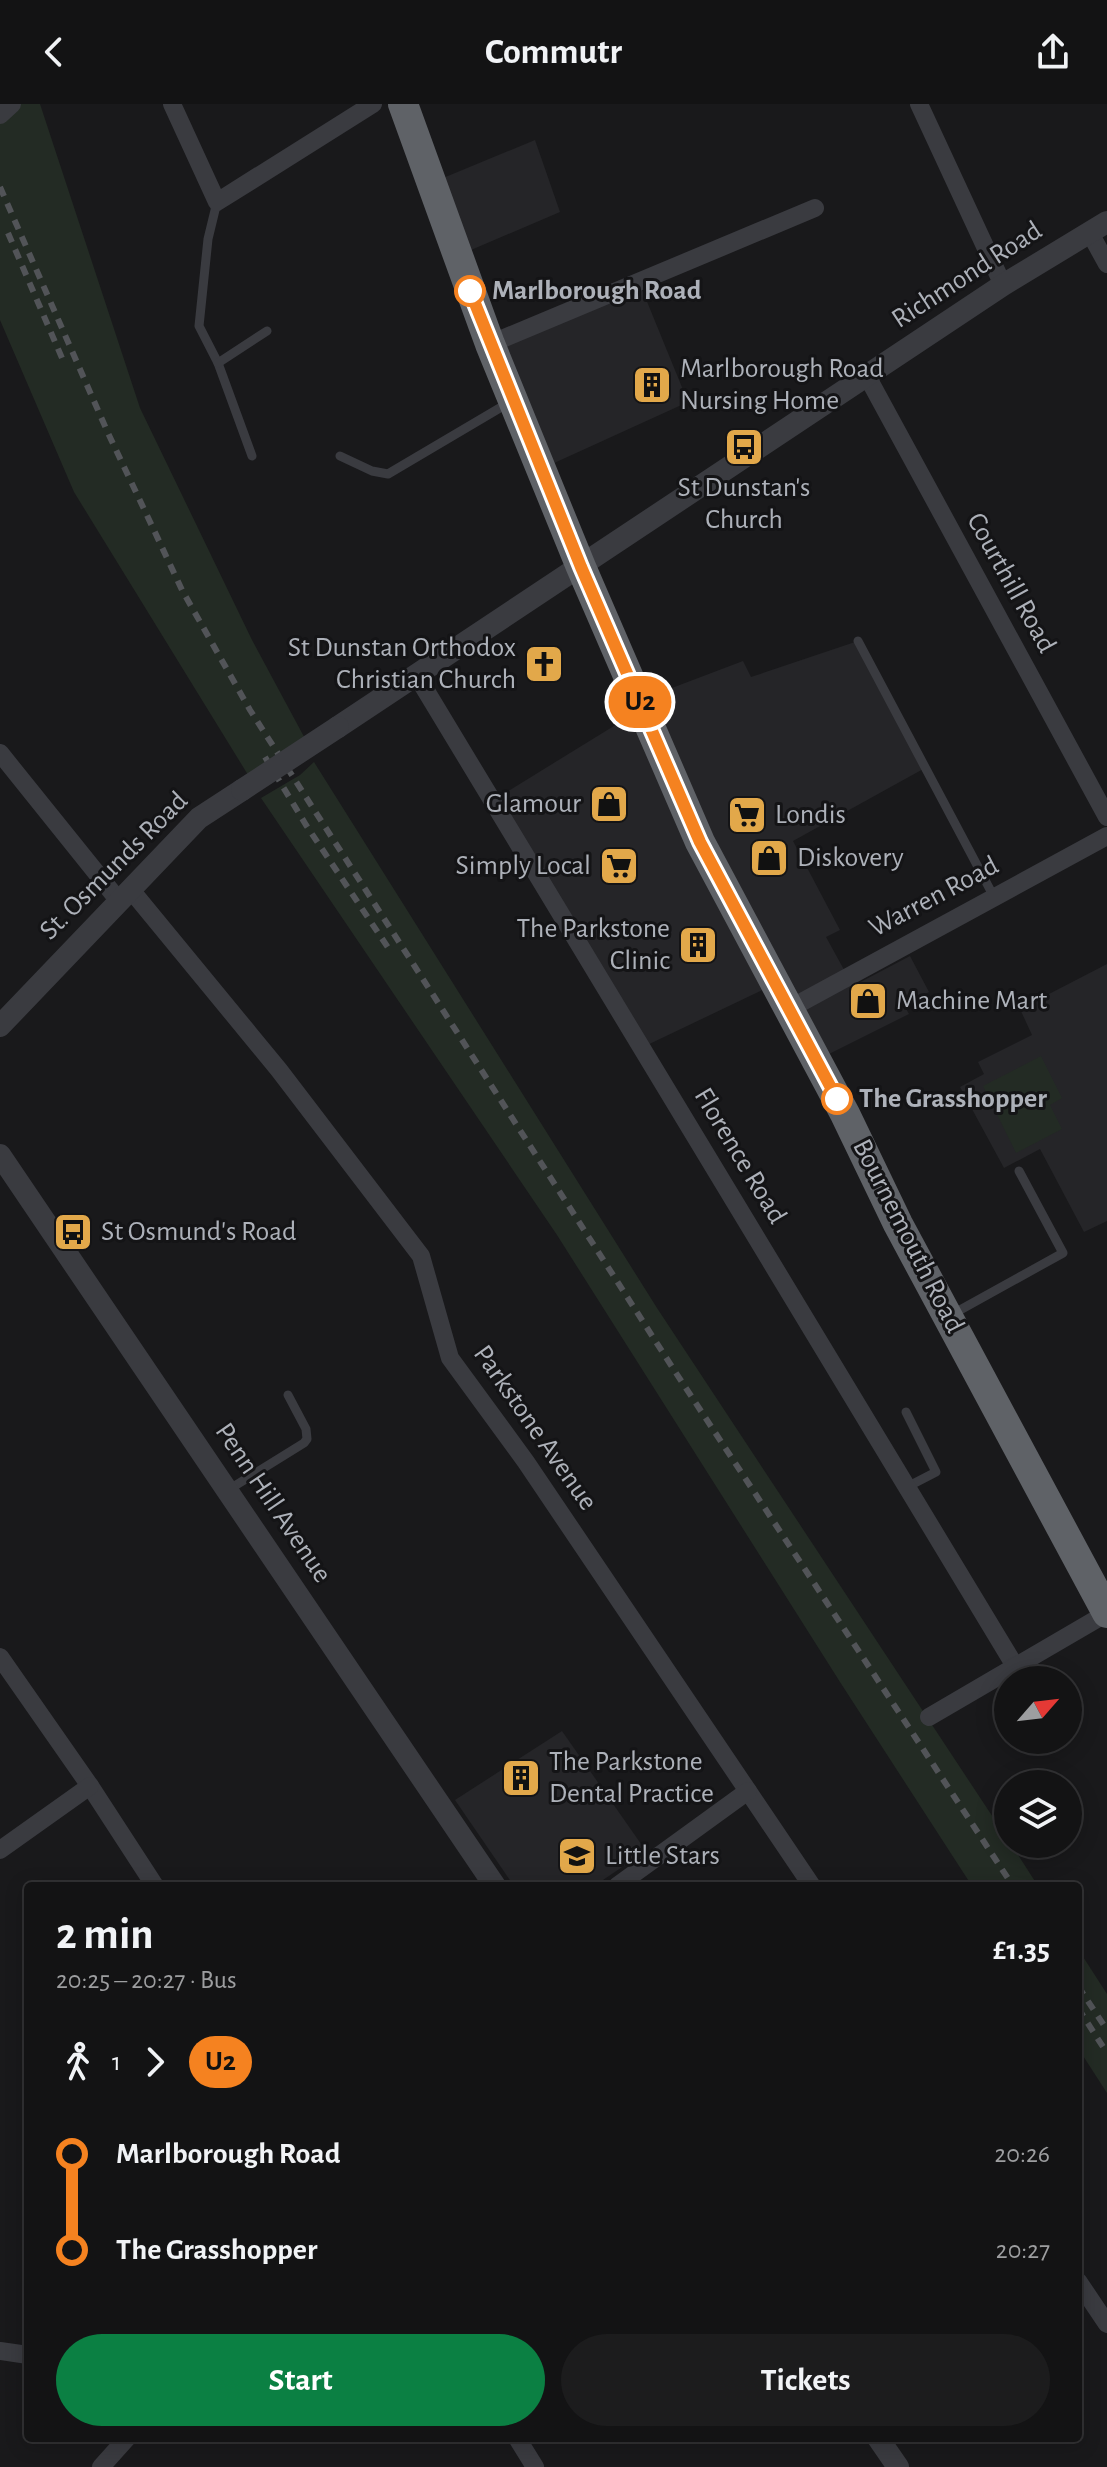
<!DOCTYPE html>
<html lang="en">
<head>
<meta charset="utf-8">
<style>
	body { margin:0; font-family:"Alegreya Sans",sans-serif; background:#1c1c1d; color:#f1f3f6; height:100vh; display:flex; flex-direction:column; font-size:30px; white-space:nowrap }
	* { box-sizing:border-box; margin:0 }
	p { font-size:26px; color:#9d9ea0 }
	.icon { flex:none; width:44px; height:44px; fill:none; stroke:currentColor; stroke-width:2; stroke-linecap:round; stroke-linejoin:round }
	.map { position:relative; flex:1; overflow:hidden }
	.sheet { position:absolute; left:24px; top:1778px; width:1058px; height:560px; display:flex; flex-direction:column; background:#131314; border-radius:8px; box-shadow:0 4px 20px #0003,0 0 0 2px #323234 }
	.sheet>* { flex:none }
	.badge { padding:0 16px; border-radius:26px; font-size:28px; line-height:52px }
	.needle { width:52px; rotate:62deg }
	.tools { position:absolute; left:994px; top:1562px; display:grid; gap:16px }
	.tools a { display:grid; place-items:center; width:88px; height:88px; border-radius:50%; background:#131314; box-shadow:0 4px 20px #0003,0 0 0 2px #323234; font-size:40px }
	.map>.badge { position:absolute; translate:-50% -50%; box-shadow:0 0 0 4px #fff }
	.legs { display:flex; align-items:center; gap:12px; height:88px; padding:0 32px; font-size:26px }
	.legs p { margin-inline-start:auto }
	.overview { display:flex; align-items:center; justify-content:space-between; height:136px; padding:0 32px }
	h1 { font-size:44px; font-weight:700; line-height:60px }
	.button { display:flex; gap:16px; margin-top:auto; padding:16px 32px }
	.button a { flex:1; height:92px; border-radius:48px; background:#0b8043; color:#fff; font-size:32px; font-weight:700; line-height:92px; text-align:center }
	.button a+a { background:#1c1c1d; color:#f1f3f6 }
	ul { padding:0 32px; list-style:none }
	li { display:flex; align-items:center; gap:28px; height:96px; font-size:30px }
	li i { display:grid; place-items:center; width:12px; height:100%; margin:0 10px; background:currentColor }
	li i::after { content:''; width:20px; height:20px; margin:-10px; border:6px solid; border-radius:50%; background:#131314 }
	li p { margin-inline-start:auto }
	li:first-child i { background:linear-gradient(#0000 50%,currentColor 0) }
	li:last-child i { background:linear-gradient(currentColor 50%,#0000 0) }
	header { display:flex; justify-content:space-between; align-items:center; height:104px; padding:0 32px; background:#131314; font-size:36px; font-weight:700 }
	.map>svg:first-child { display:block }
</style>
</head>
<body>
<header><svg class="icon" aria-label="back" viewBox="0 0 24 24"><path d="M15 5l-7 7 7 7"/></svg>Commutr<svg class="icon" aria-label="share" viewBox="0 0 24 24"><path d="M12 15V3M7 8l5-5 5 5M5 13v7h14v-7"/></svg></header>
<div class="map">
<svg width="1107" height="2363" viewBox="0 0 1107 2363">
	<rect width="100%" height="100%" fill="#19191b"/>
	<g fill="#252528">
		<polygon points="535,36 560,108 457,152 431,79"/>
		<polygon points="639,178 688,298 541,365 490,240"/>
		<polygon points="858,537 925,664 793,737 840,826 826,833 853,882 910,852 929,888 904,901 909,910 817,956 775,880 641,944 492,697 635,609 656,590 743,557 751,573"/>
		<polygon points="1107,860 1107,1117 1084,1128 1040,1045 1004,1064 960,983 984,970 978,958 1032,931 1020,905"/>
		<polygon points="562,1627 646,1747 594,1782 514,1782 455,1696"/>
	</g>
	<g fill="#232b24">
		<polygon points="0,0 40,0 140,304 252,536 309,642 253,679 74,388 0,216"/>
		<polygon points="314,658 657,1204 1008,1736 1008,1740 1011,1740 1038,1782 972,1782 840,1578 557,1131 261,694 300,671"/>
		<polygon points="1041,952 1062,994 1050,1001 1062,1025 1016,1049 983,982"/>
		<polygon points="1078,1845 1107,1890 1107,1989 1078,1944"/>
	</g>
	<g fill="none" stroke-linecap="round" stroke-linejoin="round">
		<g stroke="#3a3b40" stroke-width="9">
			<polyline points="217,98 208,135 199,222 218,259 252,352"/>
			<polyline points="218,259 267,227"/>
			<polyline points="340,352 372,367 388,370 510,298"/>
			<polyline points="858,537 994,793"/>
			<polyline points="951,1211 1063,1149 1019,1067"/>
			<polyline points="906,1308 936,1368 907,1383"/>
			<polyline points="228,1386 304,1339 307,1335 306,1325 288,1291"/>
		</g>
		<g stroke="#3a3b40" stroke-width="18">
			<polyline points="172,0 217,98 373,0"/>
			<polyline points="919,0 1003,181"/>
			<polyline points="0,11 12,0"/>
			<polyline points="1090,129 1107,160"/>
			<polyline points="490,240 815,104"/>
			<polyline points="867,272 1107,713"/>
			<polyline points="417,572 1015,1562"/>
			<polyline points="0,649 119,797"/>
			<polyline points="131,786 279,966 421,1152 450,1254 526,1358 812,1782"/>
			<polyline points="789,905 1107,732"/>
			<polyline points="0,1553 90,1682 155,1782"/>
			<polyline points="929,1613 1107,1509"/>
			<polyline points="0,1746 90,1682"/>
			<polyline points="617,1782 748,1687"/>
			<polyline points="1078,2177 1107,2220"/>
			<polyline points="0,2247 28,2251"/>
			<polyline points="517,2334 535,2363"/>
			<polyline points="101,2363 127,2334"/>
		</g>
		<g stroke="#3a3b40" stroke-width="22">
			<polyline points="338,623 1003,181 1107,118"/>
			<polyline points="0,922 199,714 242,686"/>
			<polyline points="0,1051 495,1782"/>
			<polyline points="878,2334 898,2363"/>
		</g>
		<polyline stroke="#5f6267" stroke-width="30" points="403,0 490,240 581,463 700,738 845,1010 898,1120 1107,1509"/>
		<g stroke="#525458" stroke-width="6" stroke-dasharray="10 8" stroke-linecap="butt">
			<polyline points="0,83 108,329 152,422 182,486 250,606 676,1269 1013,1782"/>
			<polyline points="8,129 62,254"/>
			<polyline points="265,653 306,721 391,848"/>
			<polyline points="1078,1882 1107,1926"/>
			<polyline points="1078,1904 1107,1949"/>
		</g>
		<polyline stroke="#3a3b40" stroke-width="22" points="242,686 338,623"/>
	</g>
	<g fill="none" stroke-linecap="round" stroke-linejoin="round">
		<defs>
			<polyline id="line-1" points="470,187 581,463 700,738 837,995"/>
		</defs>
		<use href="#line-1" stroke="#fff" stroke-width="18"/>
		<use href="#line-1" stroke="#f58220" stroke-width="12"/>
	</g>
	<defs>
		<symbol id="building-square" viewBox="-11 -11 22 22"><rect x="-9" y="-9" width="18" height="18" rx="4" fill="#e2a84a" stroke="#141416"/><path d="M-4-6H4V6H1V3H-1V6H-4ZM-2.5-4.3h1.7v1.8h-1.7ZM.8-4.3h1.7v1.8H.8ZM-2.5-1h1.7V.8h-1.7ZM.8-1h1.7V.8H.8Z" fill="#111"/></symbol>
		<symbol id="bus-square" viewBox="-11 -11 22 22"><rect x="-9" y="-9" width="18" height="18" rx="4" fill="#e2a84a" stroke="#141416"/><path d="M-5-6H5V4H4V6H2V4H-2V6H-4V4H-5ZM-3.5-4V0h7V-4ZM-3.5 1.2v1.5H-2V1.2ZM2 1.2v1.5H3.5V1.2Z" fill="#111"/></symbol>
		<symbol id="church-square" viewBox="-11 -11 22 22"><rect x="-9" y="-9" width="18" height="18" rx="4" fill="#e2a84a" stroke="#141416"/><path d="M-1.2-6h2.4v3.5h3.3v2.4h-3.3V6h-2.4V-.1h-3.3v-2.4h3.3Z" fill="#111"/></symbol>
		<symbol id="shop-square" viewBox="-11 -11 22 22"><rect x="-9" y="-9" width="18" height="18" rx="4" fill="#e2a84a" stroke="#141416"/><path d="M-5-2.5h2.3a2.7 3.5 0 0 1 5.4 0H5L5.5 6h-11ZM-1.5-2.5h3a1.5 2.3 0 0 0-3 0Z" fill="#111"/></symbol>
		<symbol id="supermarket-square" viewBox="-11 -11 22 22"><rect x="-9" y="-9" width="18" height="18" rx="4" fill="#e2a84a" stroke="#141416"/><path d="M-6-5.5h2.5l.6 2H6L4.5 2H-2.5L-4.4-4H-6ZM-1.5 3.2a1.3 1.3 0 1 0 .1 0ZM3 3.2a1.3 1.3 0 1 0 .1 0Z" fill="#111"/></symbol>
		<symbol id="school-square" viewBox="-11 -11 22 22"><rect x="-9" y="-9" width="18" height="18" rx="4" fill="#e2a84a" stroke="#141416"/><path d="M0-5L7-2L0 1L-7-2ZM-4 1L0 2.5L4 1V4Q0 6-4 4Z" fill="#111"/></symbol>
	</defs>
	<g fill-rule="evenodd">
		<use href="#building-square" x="630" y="259" width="44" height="44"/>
		<use href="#bus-square" x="722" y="321" width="44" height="44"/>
		<use href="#church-square" x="522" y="538" width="44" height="44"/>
		<use href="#shop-square" x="587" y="678" width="44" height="44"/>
		<use href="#supermarket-square" x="725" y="689" width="44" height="44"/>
		<use href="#shop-square" x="747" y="732" width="44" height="44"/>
		<use href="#supermarket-square" x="597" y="740" width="44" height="44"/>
		<use href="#building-square" x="676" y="819" width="44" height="44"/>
		<use href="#shop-square" x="846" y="875" width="44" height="44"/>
		<use href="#bus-square" x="51" y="1106" width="44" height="44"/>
		<use href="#building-square" x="499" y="1652" width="44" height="44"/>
		<use href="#school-square" x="555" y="1730" width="44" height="44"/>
	</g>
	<g fill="#fff" stroke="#f58220" stroke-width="4">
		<circle cx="470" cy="187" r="14"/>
		<circle cx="837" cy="995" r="14"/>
	</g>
	<g text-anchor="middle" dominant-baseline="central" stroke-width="6" stroke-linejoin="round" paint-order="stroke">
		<g font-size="28" fill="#adb1b9" stroke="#141416">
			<text transform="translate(967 171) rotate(-33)">Richmond Road</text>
			<text transform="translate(1011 479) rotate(61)">Courthill Road</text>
			<text transform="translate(114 762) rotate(-45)">St. Osmunds Road</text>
			<text transform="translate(934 793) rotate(-28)">Warren Road</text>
			<text transform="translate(740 1052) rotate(59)">Florence Road</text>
			<text transform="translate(908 1132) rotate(63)">Bournemouth Road</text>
			<text transform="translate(535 1324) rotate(55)">Parkstone Avenue</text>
			<text transform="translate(273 1399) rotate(56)">Penn Hill Avenue</text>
		</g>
		<g font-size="28" font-weight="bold" fill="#adb1b9" stroke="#141416" text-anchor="start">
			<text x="492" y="187">Marlborough Road</text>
			<text x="859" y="995">The Grasshopper</text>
		</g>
		<g font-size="28" fill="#adb1b9" stroke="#141416" text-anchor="start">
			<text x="680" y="265">Marlborough Road<tspan x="680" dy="32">Nursing Home</tspan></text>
			<text x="744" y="384" text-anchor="middle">St Dunstan's<tspan x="744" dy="32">Church</tspan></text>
			<text x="516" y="544" text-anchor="end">St Dunstan Orthodox<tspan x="516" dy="32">Christian Church</tspan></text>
			<text x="581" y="700" text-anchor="end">Glamour</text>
			<text x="775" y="711">Londis</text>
			<text x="797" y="754">Diskovery</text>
			<text x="591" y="762" text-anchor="end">Simply Local</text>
			<text x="670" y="825" text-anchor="end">The Parkstone<tspan x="670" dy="32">Clinic</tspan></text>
			<text x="896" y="897">Machine Mart</text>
			<text x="101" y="1128">St Osmund's Road</text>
			<text x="549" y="1658">The Parkstone<tspan x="549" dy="32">Dental Practice</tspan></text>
			<text x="605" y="1752">Little Stars</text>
		</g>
	</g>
</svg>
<div class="tools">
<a><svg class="needle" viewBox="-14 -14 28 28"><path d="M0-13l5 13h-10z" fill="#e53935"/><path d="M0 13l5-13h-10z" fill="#9d9ea0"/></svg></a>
<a><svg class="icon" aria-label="layers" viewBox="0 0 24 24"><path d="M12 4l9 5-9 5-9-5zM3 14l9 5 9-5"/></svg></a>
</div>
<b class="badge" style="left:640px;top:598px;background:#f58220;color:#111">U2</b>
<section class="sheet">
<div class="overview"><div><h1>2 min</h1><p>20:25 – 20:27 · Bus</p></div><b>£1.35</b></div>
<div class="legs"><svg class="icon" aria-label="walk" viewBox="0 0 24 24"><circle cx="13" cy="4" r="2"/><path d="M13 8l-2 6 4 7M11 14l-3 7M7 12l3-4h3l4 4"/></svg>1<svg class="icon" aria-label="forward" viewBox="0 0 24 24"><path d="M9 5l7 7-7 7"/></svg><b class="badge" style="background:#f58220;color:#111">U2</b></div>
<ul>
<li><i style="color:#f58220"></i><b>Marlborough Road</b><p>20:26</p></li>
<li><i style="color:#f58220"></i><b>The Grasshopper</b><p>20:27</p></li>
</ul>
<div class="button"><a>Start</a><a>Tickets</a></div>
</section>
</div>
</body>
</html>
